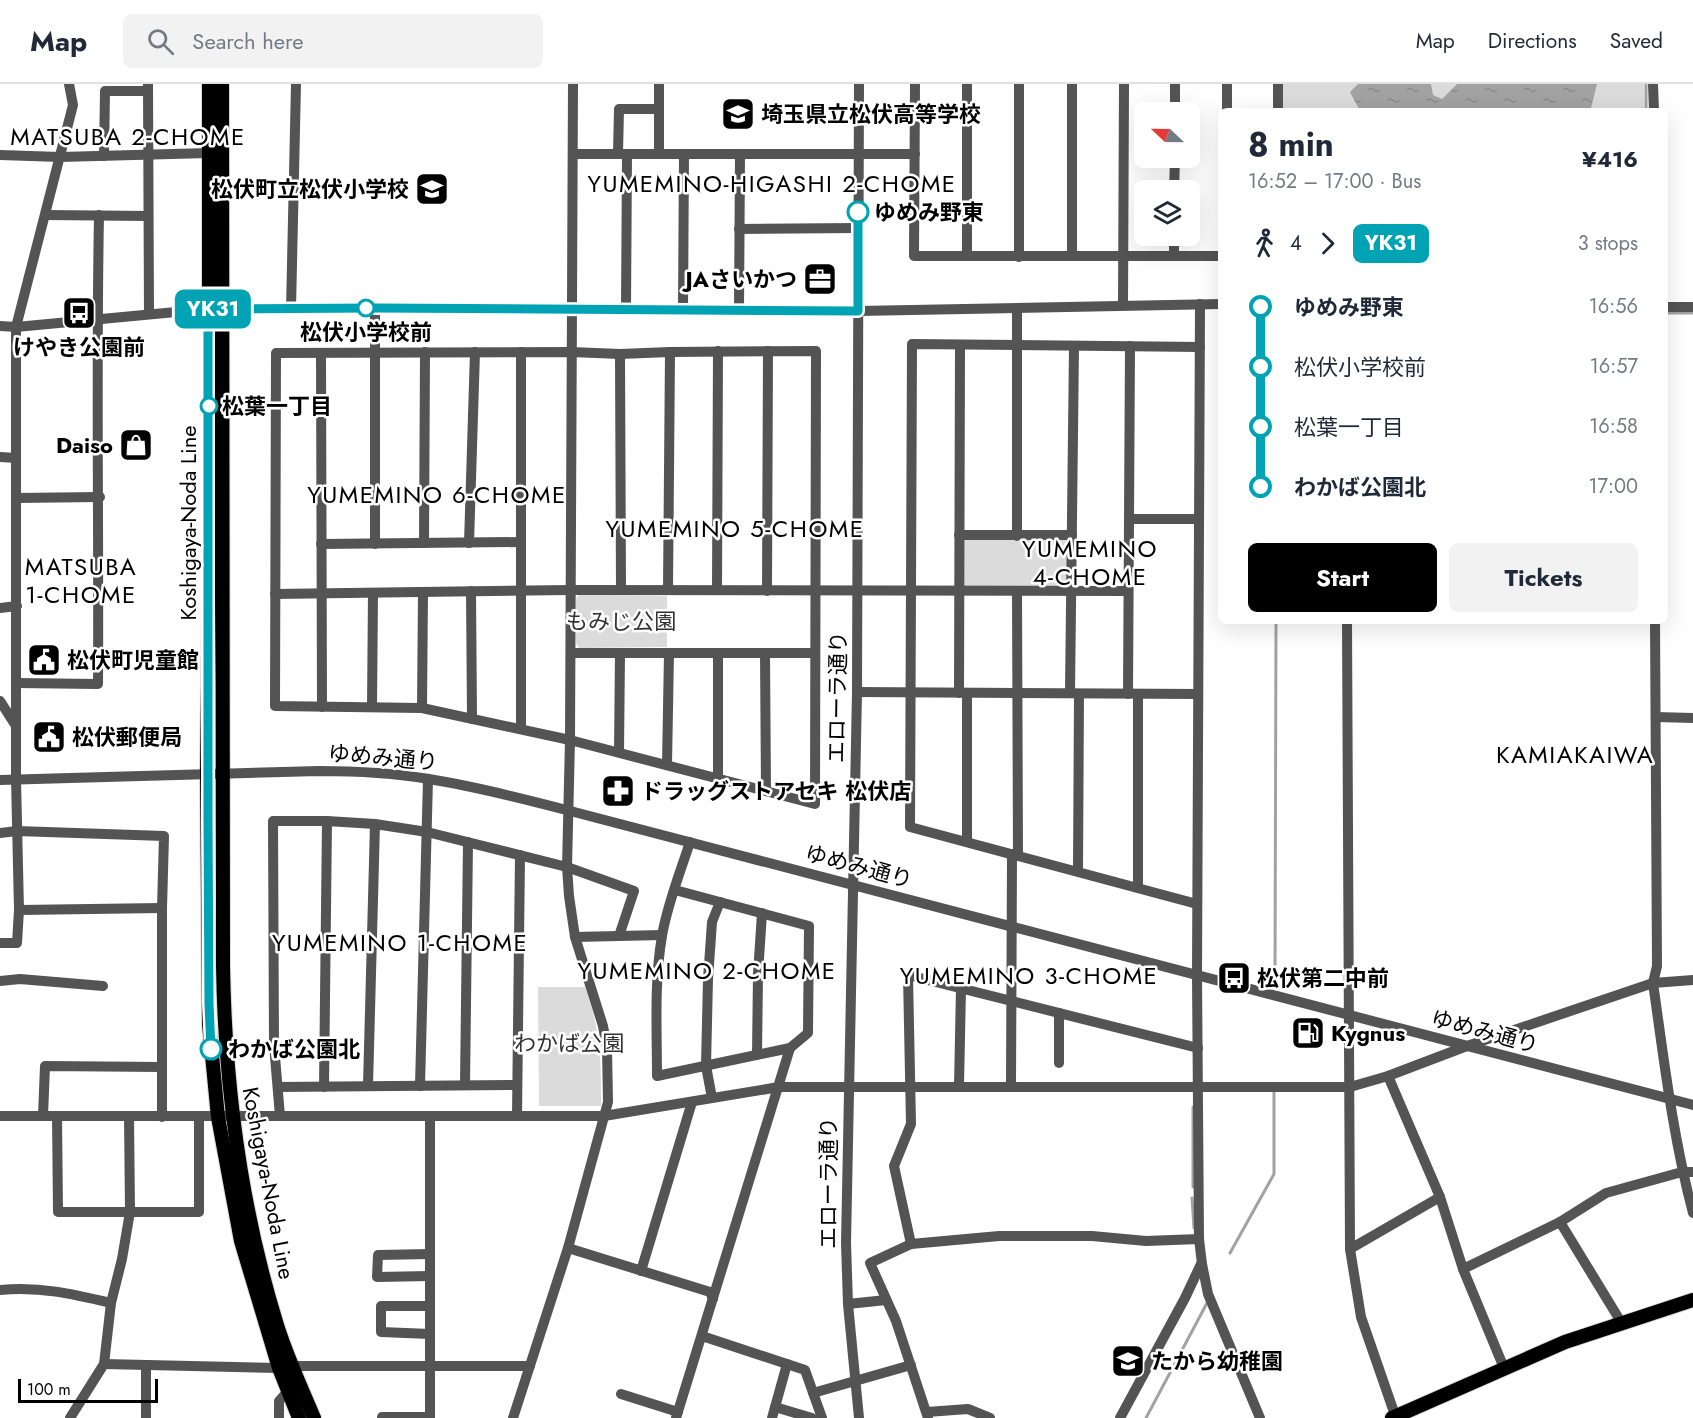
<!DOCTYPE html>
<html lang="en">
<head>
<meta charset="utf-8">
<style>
	body { margin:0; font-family:Jost,"Noto Sans JP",sans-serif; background:#f2f2f3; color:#1f2937; height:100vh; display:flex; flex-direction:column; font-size:22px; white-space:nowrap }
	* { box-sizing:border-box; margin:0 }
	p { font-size:20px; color:#747a83 }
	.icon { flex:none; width:33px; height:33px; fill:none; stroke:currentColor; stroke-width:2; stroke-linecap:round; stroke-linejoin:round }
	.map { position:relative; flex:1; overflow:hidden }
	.sheet { position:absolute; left:1218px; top:24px; width:450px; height:516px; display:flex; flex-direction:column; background:#fff; border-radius:9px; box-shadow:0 6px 24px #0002 }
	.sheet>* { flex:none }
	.badge { padding:0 12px; border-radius:9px; font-size:21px; line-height:39px }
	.needle { width:39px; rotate:292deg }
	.controls { position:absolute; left:1134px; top:18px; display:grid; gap:12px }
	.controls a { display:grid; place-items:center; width:66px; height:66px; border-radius:9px; background:#fff; box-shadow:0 6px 24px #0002; font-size:30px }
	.scale { position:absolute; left:18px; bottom:15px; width:140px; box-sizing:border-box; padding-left:6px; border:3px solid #000; border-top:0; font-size:16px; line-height:21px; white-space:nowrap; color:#000; -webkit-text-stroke:4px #fff; paint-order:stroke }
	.map>.badge { position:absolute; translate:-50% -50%; box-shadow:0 0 0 3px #fff }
	.legs { display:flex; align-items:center; gap:9px; height:66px; padding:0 30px; font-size:20px }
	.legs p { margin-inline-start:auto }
	.summary { display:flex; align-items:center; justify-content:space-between; height:102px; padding:0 30px }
	h1 { font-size:33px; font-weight:700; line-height:45px }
	.button { display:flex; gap:12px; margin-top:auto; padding:12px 30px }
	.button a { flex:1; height:69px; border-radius:9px; background:#000; color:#fff; font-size:24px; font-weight:700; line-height:69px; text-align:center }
	.button a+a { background:#f2f2f3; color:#1f2937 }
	ul { padding:0 30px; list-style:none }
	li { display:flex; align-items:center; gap:21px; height:60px; font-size:22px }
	li i { display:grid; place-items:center; width:9px; height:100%; margin:0 8px; background:currentColor }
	li i::after { content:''; width:15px; height:15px; margin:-8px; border:4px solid; border-radius:50%; background:#fff }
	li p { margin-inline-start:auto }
	li:first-child i { background:linear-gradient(#0000 50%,currentColor 0) }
	li:last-child i { background:linear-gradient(currentColor 50%,#0000 0) }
	header { display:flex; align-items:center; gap:36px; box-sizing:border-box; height:84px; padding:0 30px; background:#fff; border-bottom:2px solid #e0e1e3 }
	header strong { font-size:28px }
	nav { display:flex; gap:33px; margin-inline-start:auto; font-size:21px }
	.search { width:420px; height:54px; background:#f2f2f3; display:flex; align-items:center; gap:15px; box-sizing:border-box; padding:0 21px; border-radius:9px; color:#747a83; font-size:22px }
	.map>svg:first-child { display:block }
</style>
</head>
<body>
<header>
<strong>Map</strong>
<div class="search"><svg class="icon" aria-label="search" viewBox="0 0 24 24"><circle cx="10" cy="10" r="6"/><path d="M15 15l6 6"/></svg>Search here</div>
<nav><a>Map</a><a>Directions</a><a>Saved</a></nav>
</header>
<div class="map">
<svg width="1693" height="1334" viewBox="0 0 1693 1334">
	<defs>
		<pattern id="water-ripples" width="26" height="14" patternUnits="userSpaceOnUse" patternTransform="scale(1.5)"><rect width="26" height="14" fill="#a2a2a2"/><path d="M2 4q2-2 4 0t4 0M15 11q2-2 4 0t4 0" fill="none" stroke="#8a8a8a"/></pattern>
	</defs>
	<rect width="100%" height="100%" fill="#fff"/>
	<g fill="#dbdbdb">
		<rect x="1281" y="0" width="363" height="27"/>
		<polygon points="1067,455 1067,503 963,504 963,456"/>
		<polygon points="579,511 667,512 667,563 579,564 576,559 576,515"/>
		<path d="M538,903H585C601,948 601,975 601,1022H539Z"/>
	</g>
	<polygon fill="url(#water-ripples)" points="1358,0 1431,0 1433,11 1442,15 1457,0 1597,0 1591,24 1592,27 1360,27 1350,8"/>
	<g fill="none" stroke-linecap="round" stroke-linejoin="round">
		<g stroke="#a2a2a2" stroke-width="3">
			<polyline points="1646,0 1646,27"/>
			<polyline points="1665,229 1693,229"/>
			<polyline points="1275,896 1276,537"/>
			<polyline points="1193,1103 1193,1023"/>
			<polyline points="1192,1114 1194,1144"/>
			<polyline points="1230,1169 1274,1090 1274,1008"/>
			<polyline points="1146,1334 1207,1219"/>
		</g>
		<defs>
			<g id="major">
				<polyline points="209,0 209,514 207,689 209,940 218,1033 241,1157 279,1284 299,1334"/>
				<path d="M222,0L223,882C225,1004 241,1125 277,1241C287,1273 301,1303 314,1334"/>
				<polyline points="1392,1334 1565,1258 1693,1216"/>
			</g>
		</defs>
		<use href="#major" stroke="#dbdbdb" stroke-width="16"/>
		<g stroke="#545454" stroke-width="10">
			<polyline points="148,0 149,230"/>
			<polyline points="659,0 659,70"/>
			<polyline points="859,0 857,608 846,1159 848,1220 859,1334"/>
			<polyline points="915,0 914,172 1221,172"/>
			<polyline points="1019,0 1019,173"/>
			<polyline points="1072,0 1072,172"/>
			<polyline points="1278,0 1278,27"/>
			<polyline points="1653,0 1654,27"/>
			<polyline points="1227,27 1227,0"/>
			<polyline points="1175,28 1175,0"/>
			<polyline points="574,70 915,70"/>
			<polyline points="618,70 619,25 659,25"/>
			<polyline points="0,71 60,73 209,69"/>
			<polyline points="104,72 105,7 148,7"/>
			<polyline points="1174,106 1175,74"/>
			<polyline points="46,131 148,132"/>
			<polyline points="739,145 858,144"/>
			<polyline points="967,172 967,0"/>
			<polyline points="1174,172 1174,152"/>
			<polyline points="1200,220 1197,891 1199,1155 1202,1180 1208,1210 1260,1334"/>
			<polyline points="1123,221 1124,0"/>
			<polyline points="1665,223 1693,223"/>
			<polyline points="375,224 375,460"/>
			<polyline points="1017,224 1017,452"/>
			<polyline points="291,225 296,0"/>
			<polyline points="683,225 684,70"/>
			<polyline points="626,226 627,70"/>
			<polyline points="739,226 740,70"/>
			<polyline points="0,242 16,243 208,225 375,224 858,227 1221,220"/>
			<polygon points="816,267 815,720 570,656 422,624 275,622 276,269 571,268 620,270 670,268"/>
			<polyline points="321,269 322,623"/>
			<polyline points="620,270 621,506"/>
			<polyline points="0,373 16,374"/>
			<polyline points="16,414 100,413"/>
			<polyline points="1129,435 1199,435"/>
			<polyline points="959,451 1072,451"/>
			<polyline points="424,459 425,268"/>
			<polyline points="469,459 475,268"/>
			<polyline points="321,460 521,458"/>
			<polyline points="668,506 670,268"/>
			<polyline points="717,506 718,267"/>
			<polyline points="471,507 472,635"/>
			<polyline points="767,507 768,267"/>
			<polyline points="1017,507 1018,772"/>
			<polyline points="275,510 570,506 1128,507"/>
			<polyline points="0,524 17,522"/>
			<polyline points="1347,537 1350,1165 1361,1233 1396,1334"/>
			<path d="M1655,537L1657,882L1653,899C1664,976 1673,1054 1693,1129"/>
			<polyline points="571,569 815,569"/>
			<polyline points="765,569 766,707"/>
			<path d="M16,599L98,600C99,444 96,288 99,131"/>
			<polyline points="857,608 1198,610"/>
			<polyline points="959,609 960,261"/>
			<polyline points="967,609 967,758"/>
			<polyline points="1070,609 1074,262"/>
			<polyline points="1128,610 1130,262"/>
			<polyline points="0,617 16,642"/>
			<polyline points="372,623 373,509"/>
			<polyline points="422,624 423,508"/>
			<polyline points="1656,633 1693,634"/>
			<polyline points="521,645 521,268"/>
			<polyline points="619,668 620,569"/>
			<polyline points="667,681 669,569"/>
			<polyline points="718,694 718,569"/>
			<path d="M0,696L319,687C356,687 393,689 429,695C479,703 529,716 578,729L1693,1021"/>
			<polyline points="0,749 17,747 164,752 162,824 162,1033"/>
			<polyline points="1078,787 1079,610"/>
			<polyline points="1138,804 1138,610"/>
			<path d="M675,806L809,842L808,949L790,964L657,992C657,946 654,898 662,852C667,821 680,789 690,758"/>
			<polyline points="1197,820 910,743 912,260 1200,263"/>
			<polyline points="19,826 162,824"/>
			<polyline points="575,853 662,851"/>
			<polyline points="0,859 17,859 19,826 16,695 16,243 73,21 69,0"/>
			<polyline points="0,897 20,895 103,902"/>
			<polyline points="757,971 758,890 762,829"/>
			<polyline points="1059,979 1059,929"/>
			<polyline points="1388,992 1440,1113 1463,1185 1504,1284"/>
			<polyline points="465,1001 468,758"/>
			<polyline points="368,1002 375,740"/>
			<polyline points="420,1002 428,695"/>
			<polyline points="959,1002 961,904"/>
			<polyline points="1011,1002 1012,770"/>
			<polyline points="278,1003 517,1001"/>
			<polyline points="324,1003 327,737"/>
			<polyline points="712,1014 706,982 708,895 712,838 720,818"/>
			<polyline points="0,1032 604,1032 779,1003 1350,1003 1388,992 1467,962 1653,899 1693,896"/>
			<polyline points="43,1032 45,982 162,983"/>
			<polyline points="57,1032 58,1128 199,1128 199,1033"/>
			<polyline points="280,1032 274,961 273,737 327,737 375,740 427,748 567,783 634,807 619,852"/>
			<polyline points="517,1032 520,771"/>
			<polyline points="1560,1138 1621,1238"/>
			<polyline points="911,1160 894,1082 911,1040 908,891 1198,964"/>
			<polyline points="568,1164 710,1208 713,1215"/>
			<polyline points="1350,1165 1440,1113"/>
			<polyline points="1463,1185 1560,1138 1606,1109 1682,1088 1693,1088"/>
			<polyline points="641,1187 692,1018"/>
			<polyline points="430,1192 377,1193 378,1171 430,1170"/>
			<path d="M0,1206C39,1202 73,1210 111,1219"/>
			<polyline points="848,1220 886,1216"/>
			<polyline points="430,1250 381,1248 381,1222 430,1222"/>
			<polyline points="702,1252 805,1286 822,1334"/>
			<polyline points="104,1280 279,1284"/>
			<polyline points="292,1282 530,1282"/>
			<polyline points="813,1309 911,1281"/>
			<polyline points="621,1310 678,1328"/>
			<polyline points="775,1323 812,1334"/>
			<polyline points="927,1328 968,1325 990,1334"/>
			<polyline points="382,1333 430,1333"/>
			<polyline points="70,1334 104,1280 111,1219 122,1175 130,1128 129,1032"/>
			<polyline points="146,1334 146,1282"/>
			<polyline points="279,1334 279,1317 288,1307"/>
			<polyline points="430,1334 430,1032"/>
			<polyline points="513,1334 568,1164 608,1018 607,964 603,942 575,853 569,812 567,783 570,656 573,0"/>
			<polyline points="676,1334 790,964"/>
			<polyline points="772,1334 787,1280"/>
			<polyline points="928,1334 896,1237 870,1179 911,1160 999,1152 1092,1152 1146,1157 1199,1155"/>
			<polyline points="1120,1334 1185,1214 1201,1180"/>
		</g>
		<use href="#major" stroke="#000" stroke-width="14"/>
	</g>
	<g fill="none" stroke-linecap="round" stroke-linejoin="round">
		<defs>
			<polyline id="line-1" points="211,965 209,920 208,732 208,225 375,224 858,227 858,128"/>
		</defs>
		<use href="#line-1" stroke="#fff" stroke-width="14"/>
		<use href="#line-1" stroke="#00a3b4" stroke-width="9"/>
	</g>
	<defs>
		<symbol id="school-square" viewBox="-11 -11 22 22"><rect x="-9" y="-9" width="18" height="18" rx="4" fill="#000" stroke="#fff"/><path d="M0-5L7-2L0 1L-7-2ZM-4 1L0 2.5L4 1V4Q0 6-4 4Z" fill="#fff"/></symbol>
		<symbol id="office-square" viewBox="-11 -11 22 22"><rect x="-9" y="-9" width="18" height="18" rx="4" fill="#000" stroke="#fff"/><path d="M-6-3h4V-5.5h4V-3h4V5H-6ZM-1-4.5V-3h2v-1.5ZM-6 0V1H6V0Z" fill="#fff"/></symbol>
		<symbol id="bus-square" viewBox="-11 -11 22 22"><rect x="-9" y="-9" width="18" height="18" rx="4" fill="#000" stroke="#fff"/><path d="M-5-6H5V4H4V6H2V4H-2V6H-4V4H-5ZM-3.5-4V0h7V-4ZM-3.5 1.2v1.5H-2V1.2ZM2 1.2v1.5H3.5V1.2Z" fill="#fff"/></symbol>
		<symbol id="shop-square" viewBox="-11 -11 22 22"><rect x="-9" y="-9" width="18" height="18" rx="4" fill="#000" stroke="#fff"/><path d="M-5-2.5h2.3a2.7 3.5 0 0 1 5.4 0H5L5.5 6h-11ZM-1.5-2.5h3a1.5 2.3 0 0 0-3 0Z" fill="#fff"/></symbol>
		<symbol id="civic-square" viewBox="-11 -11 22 22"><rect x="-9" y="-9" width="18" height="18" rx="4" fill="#000" stroke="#fff"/><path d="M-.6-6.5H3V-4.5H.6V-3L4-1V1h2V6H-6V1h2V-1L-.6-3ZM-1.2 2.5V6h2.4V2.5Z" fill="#fff"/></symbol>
		<symbol id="pharmacy-square" viewBox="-11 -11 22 22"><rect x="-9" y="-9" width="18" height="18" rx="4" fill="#000" stroke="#fff"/><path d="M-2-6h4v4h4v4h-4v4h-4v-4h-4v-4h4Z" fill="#fff"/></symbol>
		<symbol id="fuel-square" viewBox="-11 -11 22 22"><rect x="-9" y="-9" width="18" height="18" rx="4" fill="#000" stroke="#fff"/><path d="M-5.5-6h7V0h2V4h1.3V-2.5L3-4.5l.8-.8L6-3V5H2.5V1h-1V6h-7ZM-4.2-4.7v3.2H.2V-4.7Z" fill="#fff"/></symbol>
	</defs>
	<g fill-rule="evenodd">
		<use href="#school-square" x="719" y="11" width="38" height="38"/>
		<use href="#school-square" x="413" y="86" width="38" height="38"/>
		<use href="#office-square" x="801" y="176" width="38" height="38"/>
		<use href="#bus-square" x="60" y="210" width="38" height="38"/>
		<use href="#shop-square" x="117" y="342" width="38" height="38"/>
		<use href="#civic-square" x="25" y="557" width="38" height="38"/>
		<use href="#civic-square" x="30" y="634" width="38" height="38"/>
		<use href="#pharmacy-square" x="599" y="688" width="38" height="38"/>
		<use href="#bus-square" x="1215" y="875" width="38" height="38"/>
		<use href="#fuel-square" x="1289" y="930" width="38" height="38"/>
		<use href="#school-square" x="1109" y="1258" width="38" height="38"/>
	</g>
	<g fill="#fff" stroke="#00a3b4" stroke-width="3">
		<circle cx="858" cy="128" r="10"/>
		<circle cx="366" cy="224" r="8"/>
		<circle cx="209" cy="322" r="8"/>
		<circle cx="211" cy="965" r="10"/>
	</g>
	<g text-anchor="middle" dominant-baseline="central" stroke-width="5" stroke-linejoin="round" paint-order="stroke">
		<g font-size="22" font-weight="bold" fill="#000" stroke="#fff" text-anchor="start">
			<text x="761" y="30">埼玉県立松伏高等学校</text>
			<text x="409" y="105" text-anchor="end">松伏町立松伏小学校</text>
			<text x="797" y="195" text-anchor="end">JAさいかつ</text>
			<text x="79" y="263" text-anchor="middle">けやき公園前</text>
			<text x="113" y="361" text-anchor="end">Daiso</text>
			<text x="67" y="576">松伏町児童館</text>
			<text x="72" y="653">松伏郵便局</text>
			<text x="641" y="707">ドラッグストアセキ 松伏店</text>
			<text x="1257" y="894">松伏第二中前</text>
			<text x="1331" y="949">Kygnus</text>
			<text x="1151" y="1277">たから幼稚園</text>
		</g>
		<g font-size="22" font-weight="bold" fill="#000" stroke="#fff" text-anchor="start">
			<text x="874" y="128">ゆめみ野東</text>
			<text x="366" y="248" text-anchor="middle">松伏小学校前</text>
			<text x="222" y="322">松葉一丁目</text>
			<text x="228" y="965">わかば公園北</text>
		</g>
		<g font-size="22" fill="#000" stroke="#fff">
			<text transform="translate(188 439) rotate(-90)">Koshigaya-Noda Line</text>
			<text transform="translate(837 613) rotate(-89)">エローラ通り</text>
			<text transform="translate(383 673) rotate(5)">ゆめみ通り</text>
			<text transform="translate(859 782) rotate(15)">ゆめみ通り</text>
			<text transform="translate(1485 947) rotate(15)">ゆめみ通り</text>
			<text transform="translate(269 1099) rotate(79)">Koshigaya-Noda Line</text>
			<text transform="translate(828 1099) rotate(-90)">エローラ通り</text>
		</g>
		<g font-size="22" fill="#323232" stroke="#fff">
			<text x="621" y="537">もみじ公園</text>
			<text x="569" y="959">わかば公園</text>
		</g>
		<g font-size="24" letter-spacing="1.5" fill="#000" stroke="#fff">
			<text x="128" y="52">MATSUBA 2-CHOME</text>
			<text x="772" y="99">YUMEMINO-HIGASHI 2-CHOME</text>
			<text x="437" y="410">YUMEMINO 6-CHOME</text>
			<text x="735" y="444">YUMEMINO 5-CHOME</text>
			<text x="1090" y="464">YUMEMINO<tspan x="1090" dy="28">4-CHOME</tspan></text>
			<text x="81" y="482">MATSUBA<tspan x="81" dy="28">1-CHOME</tspan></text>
			<text x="1575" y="670">KAMIAKAIWA</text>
			<text x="400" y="858">YUMEMINO 1-CHOME</text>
			<text x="707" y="886">YUMEMINO 2-CHOME</text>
			<text x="1029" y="891">YUMEMINO 3-CHOME</text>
		</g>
	</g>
</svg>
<div class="controls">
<a><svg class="needle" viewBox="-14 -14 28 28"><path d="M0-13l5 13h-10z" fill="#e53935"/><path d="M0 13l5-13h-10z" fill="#747a83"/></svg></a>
<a><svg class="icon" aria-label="layers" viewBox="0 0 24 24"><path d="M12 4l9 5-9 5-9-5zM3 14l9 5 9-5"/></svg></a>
</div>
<div class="scale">100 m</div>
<b class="badge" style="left:213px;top:225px;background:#00a3b4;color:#fff">YK31</b>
<section class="sheet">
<div class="summary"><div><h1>8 min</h1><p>16:52 – 17:00 · Bus</p></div><b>¥416</b></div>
<div class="legs"><svg class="icon" aria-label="walk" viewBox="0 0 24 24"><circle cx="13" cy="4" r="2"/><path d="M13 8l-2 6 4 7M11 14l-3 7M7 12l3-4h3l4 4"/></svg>4<svg class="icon" aria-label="forward" viewBox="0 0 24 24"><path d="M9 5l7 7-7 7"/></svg><b class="badge" style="background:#00a3b4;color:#fff">YK31</b><p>3 stops</p></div>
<ul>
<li><i style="color:#00a3b4"></i><b>ゆめみ野東</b><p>16:56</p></li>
<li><i style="color:#00a3b4"></i><span>松伏小学校前</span><p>16:57</p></li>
<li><i style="color:#00a3b4"></i><span>松葉一丁目</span><p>16:58</p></li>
<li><i style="color:#00a3b4"></i><b>わかば公園北</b><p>17:00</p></li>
</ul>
<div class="button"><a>Start</a><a>Tickets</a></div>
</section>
</div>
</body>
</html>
